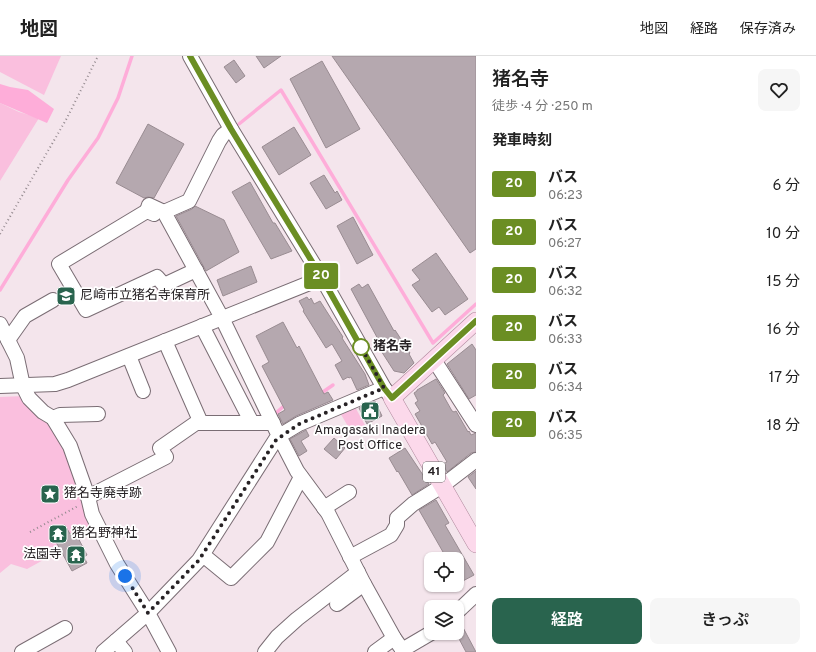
<!DOCTYPE html>
<html lang="ja">
<head>
<meta charset="utf-8">
<style>
	body { margin:0; font-family:Overpass,"Noto Sans JP",sans-serif; background:#f6f6f6; color:#222; height:100vh; display:flex; flex-direction:column; font-size:15px; white-space:nowrap }
	* { box-sizing:border-box; margin:0 }
	p { font-size:13px; color:#767676 }
	.icon { flex:none; width:22px; height:22px; fill:none; stroke:currentColor; stroke-width:2; stroke-linecap:round; stroke-linejoin:round }
	.map { position:relative; flex:1; overflow:hidden }
	.panel { display:flex; flex-direction:column; background:#fff; width:340px }
	.panel>* { flex:none }
	.badge { padding:0 8px; border-radius:3px; font-size:14px; line-height:26px }
	.buttons { position:absolute; left:424px; top:496px; display:grid; gap:8px }
	.buttons a { display:grid; place-items:center; width:40px; height:40px; border-radius:8px; background:#fff; box-shadow:0 1px 3px #0004; font-size:20px }
	.you { position:absolute; width:20px; height:20px; margin:-10px; border:3px solid #fff; border-radius:50%; background:#1a73e8; box-shadow:0 0 0 6px #1a73e833 }
	.map>.badge { position:absolute; translate:-50% -50%; box-shadow:0 0 0 2px #fff }
	h2 { padding:0 16px; font-size:15px; line-height:36px }
	.round { display:grid; place-items:center; flex:none; width:42px; height:42px; border-radius:8px; background:#f6f6f6 }
	.overview { display:flex; align-items:center; justify-content:space-between; height:68px; padding:0 16px }
	h1 { font-size:19px; font-weight:600; line-height:30px }
	.action { display:flex; gap:8px; margin-top:auto; padding:8px 16px }
	.action a { flex:1; height:46px; border-radius:8px; background:#29644e; color:#fff; font-size:16px; font-weight:600; line-height:46px; text-align:center }
	.action a+a { background:#f6f6f6; color:#222 }
	ul { padding:0; list-style:none }
	li { display:flex; align-items:center; gap:12px; height:48px; padding:0 16px }
	li div { flex:1 }
	li b { display:block; font-size:15px }
	li em { font-style:normal }
	li .badge { min-width:44px; font-weight:700; text-align:center }
	header { display:flex; align-items:center; gap:24px; box-sizing:border-box; height:56px; padding:0 20px; background:#fff; border-bottom:1px solid #e0e0e0 }
	header strong { font-size:19px }
	nav { display:flex; gap:22px; margin-inline-start:auto; font-size:14px }
	main { display:flex; flex:1; min-height:0 }
	.map>svg:first-child { display:block }
</style>
</head>
<body>
<header>
<strong>地図</strong>
<nav><a>地図</a><a>経路</a><a>保存済み</a></nav>
</header>
<main>
<div class="map">
<svg width="476" height="596" viewBox="0 0 476 596">
	<rect width="100%" height="100%" fill="#f4e5ec"/>
	<g fill="#fabfde">
		<polygon points="0,0 61,0 44,39 0,16"/>
		<polygon points="0,47 19,56 39,62 0,125"/>
		<polygon points="24,340 40,362 55,368 96,475 27,513 11,508 0,517 0,341"/>
		<polygon points="354,349 366,371 353,379 339,355"/>
	</g>
	<polygon fill="#feadd9" points="0,28 10,31 28,34 54,53 47,67 0,47"/>
	<g fill="none" stroke-linecap="round" stroke-linejoin="round">
		<g stroke="#feadd9" stroke-width="3.5">
			<polyline points="239,68 281,34 433,287 476,248"/>
			<polyline points="0,234 68,124 98,82 118,42 132,0"/>
			<polyline points="320,338 333,329"/>
			<polyline points="276,357 285,349"/>
		</g>
	</g>
	<g fill="#b5a8af" stroke="#998c92">
		<polygon points="256,0 281,0 264,12"/>
		<polygon points="332,0 476,0 476,193 470,197"/>
		<polygon points="234,4 245,20 236,27 224,11"/>
		<polygon points="322,5 360,73 326,92 290,23"/>
		<polygon points="148,68 184,88 154,142 148,141 144,142 116,127"/>
		<polygon points="294,71 311,99 279,119 262,91"/>
		<polygon points="324,119 335,137 337,135 342,144 326,153 310,127"/>
		<polygon points="250,126 273,167 275,167 292,195 271,203 232,136"/>
		<polygon points="195,150 224,164 239,196 206,215 176,160 192,153"/>
		<polygon points="353,161 373,199 357,208 337,170"/>
		<polygon points="436,197 468,243 445,259 439,251 432,256 412,229 420,224 412,214"/>
		<polygon points="251,210 257,226 223,240 217,224"/>
		<polygon points="359,228 362,232 368,228 394,275 395,274 410,297 409,298 414,307 404,317 394,315 376,287 379,285 351,233"/>
		<polygon points="307,241 309,244 311,242 314,248 320,245 343,281 342,282 365,318 369,329 357,334 351,321 349,322 348,321 343,324 335,309 342,305 332,288 326,292 303,255 304,254 299,245"/>
		<polygon points="283,266 297,292 299,290 324,338 328,336 333,344 296,360 283,368 278,358 285,354 262,310 269,306 256,280"/>
		<polygon points="472,288 476,294 476,339 469,343 447,308"/>
		<polygon points="436,323 445,337 443,339 452,355 454,356 456,355 468,376 469,375 471,379 476,377 476,396 471,397 447,416 443,408 447,406 435,386 432,388 415,358 420,355 415,347 418,345 414,337 417,335 417,334"/>
		<polygon points="375,345 382,360 367,368 359,352"/>
		<polygon points="306,374 309,380 301,385 307,395 299,400 290,383"/>
		<polygon points="334,382 345,392 336,403 324,393"/>
		<polygon points="405,392 429,428 412,439 398,415 397,416 389,402"/>
		<polygon points="476,415 476,433 468,421"/>
		<polygon points="436,444 449,467 445,469 474,519 461,526 457,520 457,503 447,503 419,454"/>
		<polygon points="65,469 70,478 75,476 87,499 84,501 87,507 72,515 51,477"/>
		<polygon points="457,564 459,564 476,596 466,596 457,579"/>
	</g>
	<g fill="none" stroke-linecap="round" stroke-linejoin="round">
		<defs>
			<g id="minor">
				<polyline points="190,0 231,73 322,222 384,332 392,342"/>
				<polyline points="164,156 189,145 219,85 223,79 231,73"/>
				<polyline points="154,158 147,155 59,208 86,254 157,221 164,229 196,214"/>
				<polyline points="0,268 17,302 23,330 29,342 43,356 53,362 70,390 88,441 92,458 117,508 148,557 169,596"/>
				<polyline points="202,270 252,367"/>
				<polyline points="8,284 25,260 53,244"/>
				<polyline points="165,285 201,367"/>
				<polyline points="129,300 143,335"/>
				<polyline points="434,304 476,369"/>
				<polyline points="0,330 55,328 68,324 322,222"/>
				<polyline points="384,332 299,368 279,380 297,415 328,457 364,528 394,582 404,596"/>
				<polyline points="53,362 60,359 98,358"/>
				<polyline points="88,441 166,401 160,392 196,367 273,367"/>
				<polyline points="324,452 349,436"/>
				<polyline points="203,499 231,522 267,486 301,421"/>
				<polyline points="350,501 391,479 397,469 397,462 413,448 442,430 476,404"/>
				<polyline points="337,548 364,528"/>
				<polyline points="457,556 476,538"/>
				<polyline points="116,585 125,596"/>
				<polyline points="402,594 431,577"/>
				<polyline points="22,596 65,572"/>
				<polyline points="103,596 148,557 199,504 276,383 279,380 222,262 164,156 149,149 147,155"/>
				<polyline points="265,596 277,581 297,563 358,516"/>
				<polyline points="375,596 394,582"/>
			</g>
			<polyline id="major" points="476,265 392,342 476,488"/>
		</defs>
		<use href="#minor" stroke="#7a6d74" stroke-width="16"/>
		<use href="#major" stroke="#b0899d" stroke-width="18"/>
		<g stroke="#93898e" stroke-width="2" stroke-dasharray="1 3" stroke-linecap="butt">
			<polyline points="0,178 67,62 98,0"/>
			<polyline points="30,476 78,450"/>
		</g>
		<use href="#minor" stroke="#fff" stroke-width="14"/>
		<use href="#major" stroke="#fcd9eb" stroke-width="17"/>
	</g>
	<g fill="none" stroke-linecap="round" stroke-linejoin="round">
		<defs>
			<polyline id="line" points="190,0 231,73 322,222 384,332 392,342 476,265"/>
		</defs>
		<use href="#line" stroke="#fff" stroke-width="9"/>
		<use href="#line" stroke="#6b8e23" stroke-width="6"/>
		<polyline stroke="#272225" stroke-width="4" stroke-dasharray="0 7.2" points="125,520 148,557 199,504 276,384 299,368 384,332 361,291"/>
	</g>
	<defs>
		<symbol id="school-square" viewBox="-11 -11 22 22"><rect x="-9" y="-9" width="18" height="18" rx="4" fill="#29644e" stroke="#fff"/><path d="M0-5L7-2L0 1L-7-2ZM-4 1L0 2.5L4 1V4Q0 6-4 4Z" fill="#fff"/></symbol>
		<symbol id="civic-square" viewBox="-11 -11 22 22"><rect x="-9" y="-9" width="18" height="18" rx="4" fill="#29644e" stroke="#fff"/><path d="M-.6-6.5H3V-4.5H.6V-3L4-1V1h2V6H-6V1h2V-1L-.6-3ZM-1.2 2.5V6h2.4V2.5Z" fill="#fff"/></symbol>
		<symbol id="sight-square" viewBox="-11 -11 22 22"><rect x="-9" y="-9" width="18" height="18" rx="4" fill="#29644e" stroke="#fff"/><path d="M0-6L1.8-2.2L6-1.7L2.9 1.2L3.7 5.4L0 3.3L-3.7 5.4L-2.9 1.2L-6-1.7L-1.8-2.2Z" fill="#fff"/></symbol>
		<symbol id="temple-square" viewBox="-11 -11 22 22"><rect x="-9" y="-9" width="18" height="18" rx="4" fill="#29644e" stroke="#fff"/><path d="M0-6L5-2H3V0L6.5 2.5H4V6H1.5V3h-3V6H-4V2.5H-6.5L-3 0V-2H-5Z" fill="#fff"/></symbol>
	</defs>
	<g fill-rule="evenodd">
		<use href="#school-square" x="55" y="229" width="22" height="22"/>
		<use href="#civic-square" x="359" y="344" width="22" height="22"/>
		<use href="#sight-square" x="39" y="427" width="22" height="22"/>
		<use href="#temple-square" x="47" y="467" width="22" height="22"/>
		<use href="#temple-square" x="65" y="488" width="22" height="22"/>
	</g>
	<circle fill="#fff" stroke="#6b8e23" stroke-width="2" cx="361" cy="291" r="8"/>
	<g text-anchor="middle" dominant-baseline="central" stroke-width="3.5" stroke-linejoin="round" paint-order="stroke">
		<rect fill="#fff" stroke="#686466" stroke-width="1" x="423" y="406" width="22" height="20" rx="3"/>
		<g font-size="12" font-weight="bold" fill="#272225">
			<text x="434" y="416">41</text>
		</g>
		<g font-size="13" fill="#272225" stroke="#fff" text-anchor="start">
			<text x="80" y="240">尼崎市立猪名寺保育所</text>
			<text x="370" y="375" text-anchor="middle">Amagasaki Inadera<tspan x="370" dy="15">Post Office</tspan></text>
			<text x="64" y="438">猪名寺廃寺跡</text>
			<text x="72" y="478">猪名野神社</text>
			<text x="62" y="499" text-anchor="end">法園寺</text>
		</g>
		<g font-size="13" font-weight="bold" fill="#272225" stroke="#fff" text-anchor="start">
			<text x="373" y="291">猪名寺</text>
		</g>
	</g>
</svg>
<div class="buttons">
<a><svg class="icon" aria-label="locate" viewBox="0 0 24 24"><circle cx="12" cy="12" r="6"/><path d="M12 2v4M12 18v4M2 12h4M18 12h4"/></svg></a>
<a><svg class="icon" aria-label="layers" viewBox="0 0 24 24"><path d="M12 4l9 5-9 5-9-5zM3 14l9 5 9-5"/></svg></a>
</div>
<div class="you" style="left:125px;top:520px"></div>
<b class="badge" style="left:321px;top:220px;background:#6b8e23;color:#fff">20</b>
</div>
<section class="panel">
<div class="overview"><div><h1>猪名寺</h1><p>徒歩 · 4 分 · 250 m</p></div><a class="round"><svg class="icon" aria-label="heart" viewBox="0 0 24 24"><path d="M12 20l-8-8c-3-5 5-10 8-4 3-6 11-1 8 4z"/></svg></a></div>
<h2>発車時刻</h2>
<ul>
<li><span class="badge" style="background:#6b8e23;color:#fff">20</span><div><b>バス</b><p>06:23</p></div><em>6 分</em></li>
<li><span class="badge" style="background:#6b8e23;color:#fff">20</span><div><b>バス</b><p>06:27</p></div><em>10 分</em></li>
<li><span class="badge" style="background:#6b8e23;color:#fff">20</span><div><b>バス</b><p>06:32</p></div><em>15 分</em></li>
<li><span class="badge" style="background:#6b8e23;color:#fff">20</span><div><b>バス</b><p>06:33</p></div><em>16 分</em></li>
<li><span class="badge" style="background:#6b8e23;color:#fff">20</span><div><b>バス</b><p>06:34</p></div><em>17 分</em></li>
<li><span class="badge" style="background:#6b8e23;color:#fff">20</span><div><b>バス</b><p>06:35</p></div><em>18 分</em></li>
</ul>
<div class="action"><a>経路</a><a>きっぷ</a></div>
</section>
</main>
</body>
</html>
